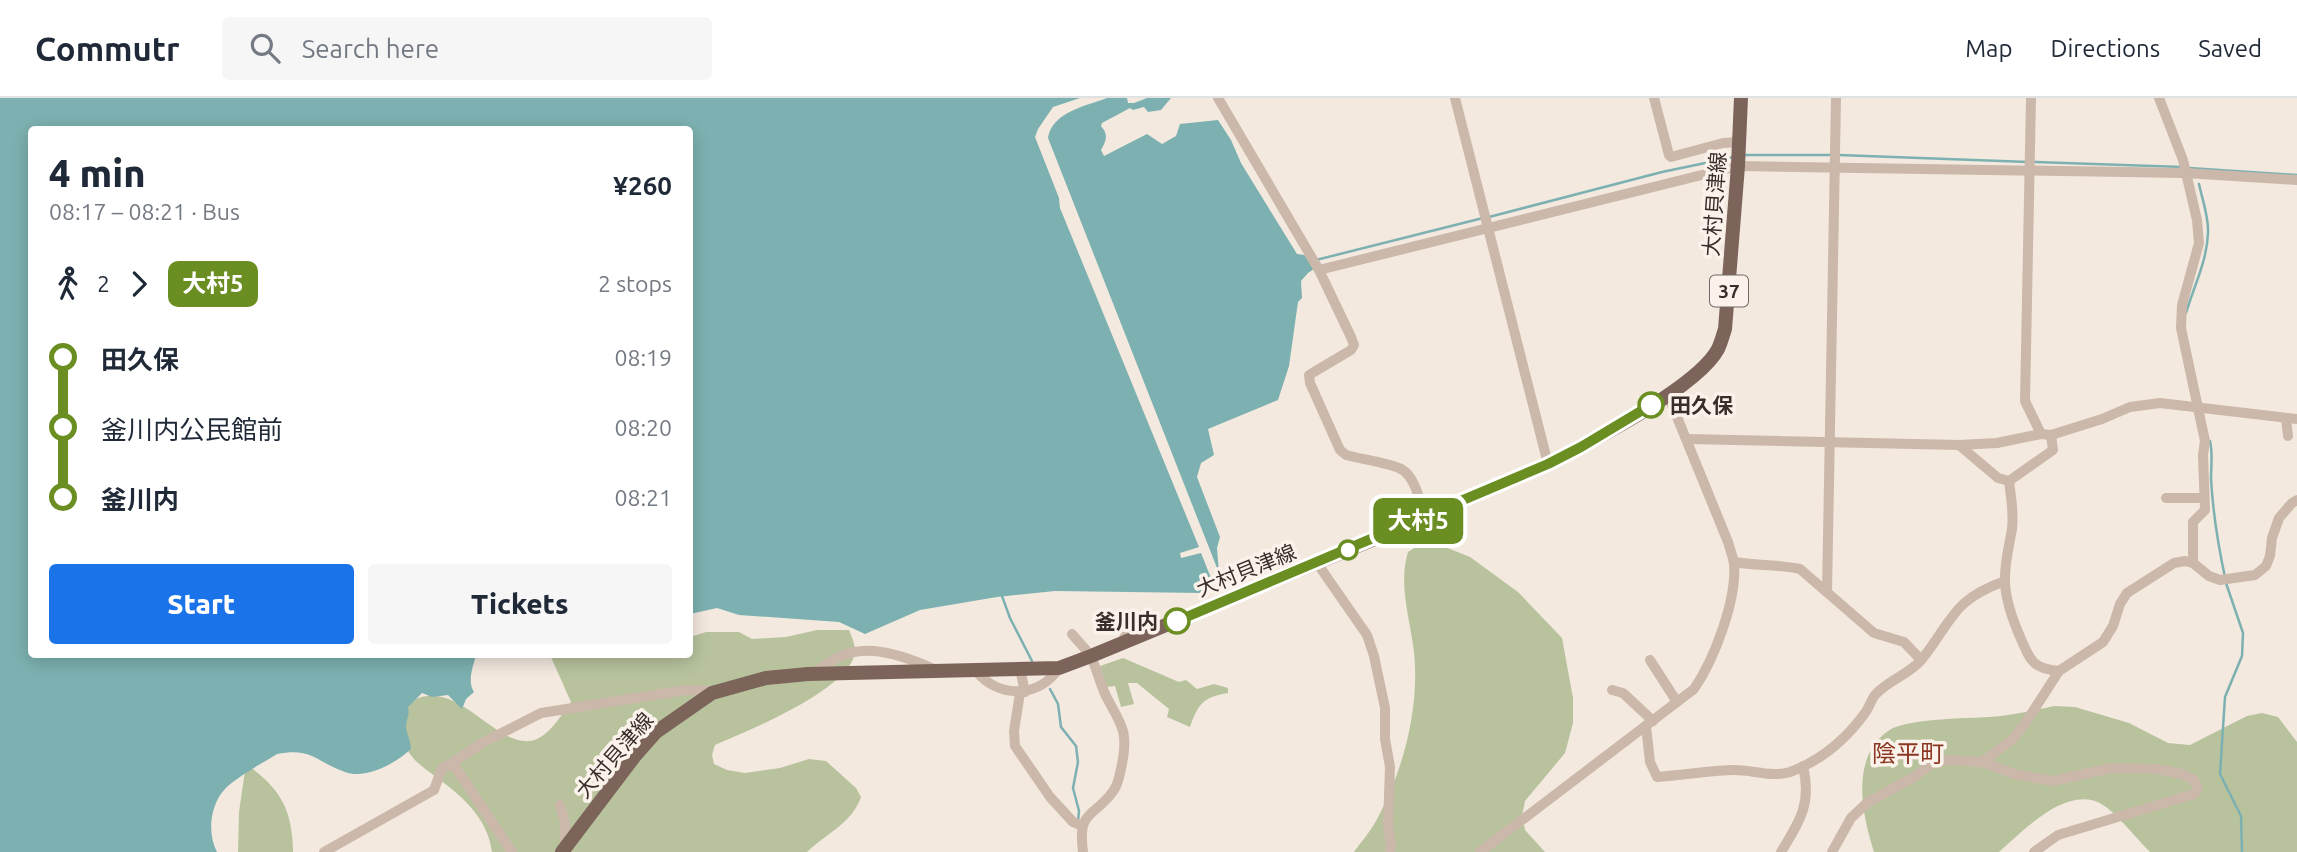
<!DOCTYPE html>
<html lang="en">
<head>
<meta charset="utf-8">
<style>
	body { margin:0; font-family:Ubuntu,"Noto Sans JP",sans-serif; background:#f6f6f7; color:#1f2937; height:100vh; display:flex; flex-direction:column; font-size:26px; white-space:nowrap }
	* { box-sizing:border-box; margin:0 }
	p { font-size:23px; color:#747a83 }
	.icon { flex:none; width:38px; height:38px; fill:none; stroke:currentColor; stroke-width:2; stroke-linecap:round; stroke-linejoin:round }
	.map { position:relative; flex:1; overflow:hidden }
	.details { position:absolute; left:28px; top:28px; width:665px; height:532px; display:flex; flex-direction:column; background:#fff; border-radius:7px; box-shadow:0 4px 18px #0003 }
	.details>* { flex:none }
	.badge { padding:0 14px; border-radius:10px; font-size:24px; line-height:46px }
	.map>.badge { position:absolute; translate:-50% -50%; box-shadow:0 0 0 4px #fff }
	.legs { display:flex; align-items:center; gap:10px; height:77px; padding:0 21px; font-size:23px }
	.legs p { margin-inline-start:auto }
	.overview { display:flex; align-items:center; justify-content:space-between; height:119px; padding:0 21px }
	h1 { font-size:38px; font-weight:800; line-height:52px }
	.cta { display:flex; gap:14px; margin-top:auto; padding:14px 21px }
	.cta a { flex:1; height:80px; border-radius:7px; background:#1a73e8; color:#fff; font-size:28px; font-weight:800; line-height:80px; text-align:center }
	.cta a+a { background:#f6f6f7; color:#1f2937 }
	ul { padding:0 21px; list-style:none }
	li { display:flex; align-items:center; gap:24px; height:70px; font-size:26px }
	li i { display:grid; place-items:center; width:10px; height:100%; margin:0 9px; background:currentColor }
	li i::after { content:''; width:18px; height:18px; margin:-9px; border:5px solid; border-radius:50%; background:#fff }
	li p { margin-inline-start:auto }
	li:first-child i { background:linear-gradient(#0000 50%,currentColor 0) }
	li:last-child i { background:linear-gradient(currentColor 50%,#0000 0) }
	header { display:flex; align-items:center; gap:42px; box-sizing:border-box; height:98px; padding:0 35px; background:#fff; border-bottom:2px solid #e0e1e3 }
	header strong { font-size:33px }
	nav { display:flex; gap:38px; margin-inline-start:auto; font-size:24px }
	.search { width:490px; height:63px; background:#f6f6f7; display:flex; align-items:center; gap:18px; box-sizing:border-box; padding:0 24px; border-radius:7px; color:#747a83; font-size:26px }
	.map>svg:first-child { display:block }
</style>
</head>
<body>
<header>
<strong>Commutr</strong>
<div class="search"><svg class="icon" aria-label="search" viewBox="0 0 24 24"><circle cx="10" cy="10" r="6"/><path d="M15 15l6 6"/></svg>Search here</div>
<nav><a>Map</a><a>Directions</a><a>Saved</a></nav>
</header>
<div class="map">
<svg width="2297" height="754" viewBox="0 0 2297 754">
	<rect width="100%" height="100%" fill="#f3e9df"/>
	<g fill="#b8c39e">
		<path d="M1435,445L1470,459L1518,494L1562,540L1573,600V625L1565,655L1525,703L1522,718L1525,732L1545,754H1354C1361,744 1370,734 1376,723C1403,674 1420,610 1414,554C1410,520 1398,487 1408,454L1419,447Z"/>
		<path d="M817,532H849C852,540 857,549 854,558C845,593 748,633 715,647L712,657L714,666L727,672L745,675L780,670L809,661L826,663L856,690L861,699C852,725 827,735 807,754H492C487,719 463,699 436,679C423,669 408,660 404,643C402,633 406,617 407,606C458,571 499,661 539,640C553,632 562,616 571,604L550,557L690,556V539L706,534H739L752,541L786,539Z"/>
		<path d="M1123,560L1179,584L1186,582L1197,591L1214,586L1228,590V595C1203,599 1198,606 1190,629L1167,619L1169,611L1137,585H1128L1134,606L1121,609L1115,588L1106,589L1100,568Z"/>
		<path d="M2054,608L2075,609L2129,625L2168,645L2190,647L2247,618L2262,615L2278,619L2297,644V754H2150C2138,742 2116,715 2103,707C2068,685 2023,733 1999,754H1874C1862,716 1850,660 1888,633C1907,619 1975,621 2001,618C2018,616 2036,612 2054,608Z"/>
		<path d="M246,666C281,691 292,711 293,754H238L239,714Z"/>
	</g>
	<g fill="#7db1b1">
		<path d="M0,0H1080L1053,9L1038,31L1035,39L1059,100L1060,110L1199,449L1180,455L1181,460L1201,455L1215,490L1203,495L1055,493L997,499L920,512L865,536L839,524L739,517L717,510L690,516V32H32V556L476,557C473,569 467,583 474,594L466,601L462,611L448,597L432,599L422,595L408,609C410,616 407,620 406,627C406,636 411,642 411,651C396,665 366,682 345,674C316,664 312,649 277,656C263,665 236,679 225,691C210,707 207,735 217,754H0Z"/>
		<path d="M1107,0H1127L1128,5H1134L1147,0H1171L1161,12L1148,14L1144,9L1133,12L1130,10L1102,25L1101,28C1109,37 1106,43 1101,52L1104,58L1147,36L1162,46L1176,38L1180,26L1218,22L1231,42L1241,65L1297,156L1305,157L1314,171L1308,175L1301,183L1302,200L1298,204L1289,268L1278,302L1208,331L1214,357L1201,365L1197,379L1220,439L1217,450L1219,475L1048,40C1052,14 1086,8 1107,0Z"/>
	</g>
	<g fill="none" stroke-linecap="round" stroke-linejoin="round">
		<g stroke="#7db1b1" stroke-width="2.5">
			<polyline points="1744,57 1832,57"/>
			<polyline points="1839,57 2028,64"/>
			<polyline points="2035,64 2182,69"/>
			<polyline points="2189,70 2297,77"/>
			<polyline points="1489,119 1662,74 1734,59"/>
			<polyline points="1316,162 1483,120"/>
			<path d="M2186,215C2194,188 2207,163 2208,135C2209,119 2202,101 2199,86"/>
			<path d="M2210,343C2213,356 2211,368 2211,381C2213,414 2218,447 2225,479"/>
			<polyline points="2226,485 2243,535 2242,558 2225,599 2220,676 2241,718 2242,754"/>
			<polyline points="1002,498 1010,520 1032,563"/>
			<polyline points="1050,591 1058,606 1061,629 1076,648 1078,664 1073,690 1079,713 1078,723"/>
		</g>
		<g stroke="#ccb8aa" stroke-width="10">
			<path d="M1218,0L1319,172L1351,239L1354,247L1351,252L1309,277L1310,285L1340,352L1346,357C1360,361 1390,365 1401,371C1416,379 1420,405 1425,420"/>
			<polyline points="1455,0 1548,366"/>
			<polyline points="1654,0 1669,57 1671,59 1723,45 1739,44"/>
			<polyline points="2031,0 2025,303 2041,336"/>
			<polyline points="2159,0 2183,62 2197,122 2199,145 2182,207 2181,230 2205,343 2203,357 2205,412 2193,424 2193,465"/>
			<polyline points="1319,172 1738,68 2185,75 2297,82"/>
			<polyline points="2286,320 2288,338"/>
			<polyline points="1687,341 1959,347 1997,345 2041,336 2051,337 2102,321 2130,309 2160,305 2297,321"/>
			<polyline points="1959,347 1998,380 2009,383"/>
			<path d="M2009,383C2011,399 2014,415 2012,431C2009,449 2004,466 2005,485C2006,505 2013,523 2021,541C2031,564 2033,570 2059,573"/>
			<polyline points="2009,383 2053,352 2051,337"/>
			<polyline points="2166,400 2204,400"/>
			<path d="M1734,464C1756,468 1778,466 1800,471L1874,535L1904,544L1921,562"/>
			<polyline points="1317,465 1367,537 1374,558 1385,610 1385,641 1390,669 1388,728 1391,748 1390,754"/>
			<polyline points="1827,494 1836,0"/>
			<polyline points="1124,525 1125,545"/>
			<path d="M1072,536C1078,544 1088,552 1092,561C1097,572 1100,585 1105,596C1120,626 1129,631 1122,666C1120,675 1119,684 1114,692C1095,720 1077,710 1083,754"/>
			<polyline points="1650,562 1677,604"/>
			<polyline points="1020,571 1025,594"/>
			<path d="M976,573C999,601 1039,600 1059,570"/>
			<path d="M815,576C851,539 894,553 936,572"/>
			<polyline points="1612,592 1623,595 1653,623"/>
			<polyline points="1020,595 1014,633 1015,648 1050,699 1073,724 1082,728"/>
			<path d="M1646,628L1650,664L1657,679C1682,677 1707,673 1732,672C1750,671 1772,680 1790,674C1820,663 1846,641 1865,615C1869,610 1871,602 1875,597C1888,582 1909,577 1922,561C1953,522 1952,502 2005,483"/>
			<polyline points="1982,664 2013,641 2026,624 2059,573 2103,544 2113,528 2120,506 2127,495 2174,465 2185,463 2193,465 2209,478 2220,482 2255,477 2266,468 2270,458 2272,440 2279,420 2292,405 2297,402"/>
			<polyline points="449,667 482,645 541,615 686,592 716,593"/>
			<polyline points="560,707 565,725 565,750"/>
			<polyline points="324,754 434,692 442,670 449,667 456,670 512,754"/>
			<path d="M1480,754L1694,591C1714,562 1737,502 1734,466C1733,459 1730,451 1728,444L1668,297"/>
			<path d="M1781,754C1800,723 1812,705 1803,668"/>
			<polyline points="1832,754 1851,720 1867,705 1914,679 1934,664 1950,662 1982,664 2014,676 2053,683 2111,670 2157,671 2182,676 2194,682 2198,691 2194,696 2058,737 2034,754"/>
		</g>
		<path stroke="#7c645a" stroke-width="14" d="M562,754L634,659L656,634L712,595L766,580L808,576L1059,570L1091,558L1372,442L1548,366C1589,345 1698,289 1718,251C1721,245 1723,237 1725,231L1738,68L1741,0"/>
	</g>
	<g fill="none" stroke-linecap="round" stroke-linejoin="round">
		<defs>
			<polyline id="line-1" points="1177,523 1548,366 1581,349 1651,307"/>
		</defs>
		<use href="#line-1" stroke="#fff" stroke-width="16"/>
		<use href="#line-1" stroke="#6b8e23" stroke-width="10"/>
	</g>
	<g fill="#fff" stroke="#6b8e23" stroke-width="3.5">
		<circle cx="1651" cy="307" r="12"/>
		<circle cx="1348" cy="452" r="9"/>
		<circle cx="1177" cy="523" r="12"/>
	</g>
	<g text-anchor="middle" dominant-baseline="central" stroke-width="7" stroke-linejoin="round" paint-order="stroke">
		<rect fill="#fbf3eb" stroke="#736964" stroke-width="2" x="1710" y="177.5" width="38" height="31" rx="5"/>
		<g font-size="19" font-weight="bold" fill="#392e2a">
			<text x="1729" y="193">37</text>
		</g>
		<g font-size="21" fill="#392e2a" stroke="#fbf3eb">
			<text transform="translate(1714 106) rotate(-86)">大村貝津線</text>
			<text transform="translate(1246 472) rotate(-22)">大村貝津線</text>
			<text transform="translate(614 657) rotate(-49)">大村貝津線</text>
		</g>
		<g font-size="21" font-weight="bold" fill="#392e2a" stroke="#fbf3eb" text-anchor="start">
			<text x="1670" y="307">田久保</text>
			<text x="1158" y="523" text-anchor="end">釜川内</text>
		</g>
		<g font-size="24" fill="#8b3620" stroke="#fbf3eb">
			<text x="1908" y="655">陰平町</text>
		</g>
	</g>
</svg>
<b class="badge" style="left:1418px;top:423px;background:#6b8e23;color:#fff">大村5</b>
<section class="details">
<div class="overview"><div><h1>4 min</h1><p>08:17 – 08:21 · Bus</p></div><b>¥260</b></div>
<div class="legs"><svg class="icon" aria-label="walk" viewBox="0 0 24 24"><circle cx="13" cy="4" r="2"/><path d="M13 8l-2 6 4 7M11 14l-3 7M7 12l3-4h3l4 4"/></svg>2<svg class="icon" aria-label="forward" viewBox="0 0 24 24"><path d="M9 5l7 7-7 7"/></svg><b class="badge" style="background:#6b8e23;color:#fff">大村5</b><p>2 stops</p></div>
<ul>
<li><i style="color:#6b8e23"></i><b>田久保</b><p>08:19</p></li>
<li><i style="color:#6b8e23"></i><span>釜川内公民館前</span><p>08:20</p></li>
<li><i style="color:#6b8e23"></i><b>釜川内</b><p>08:21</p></li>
</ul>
<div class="cta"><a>Start</a><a>Tickets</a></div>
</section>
</div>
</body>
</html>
